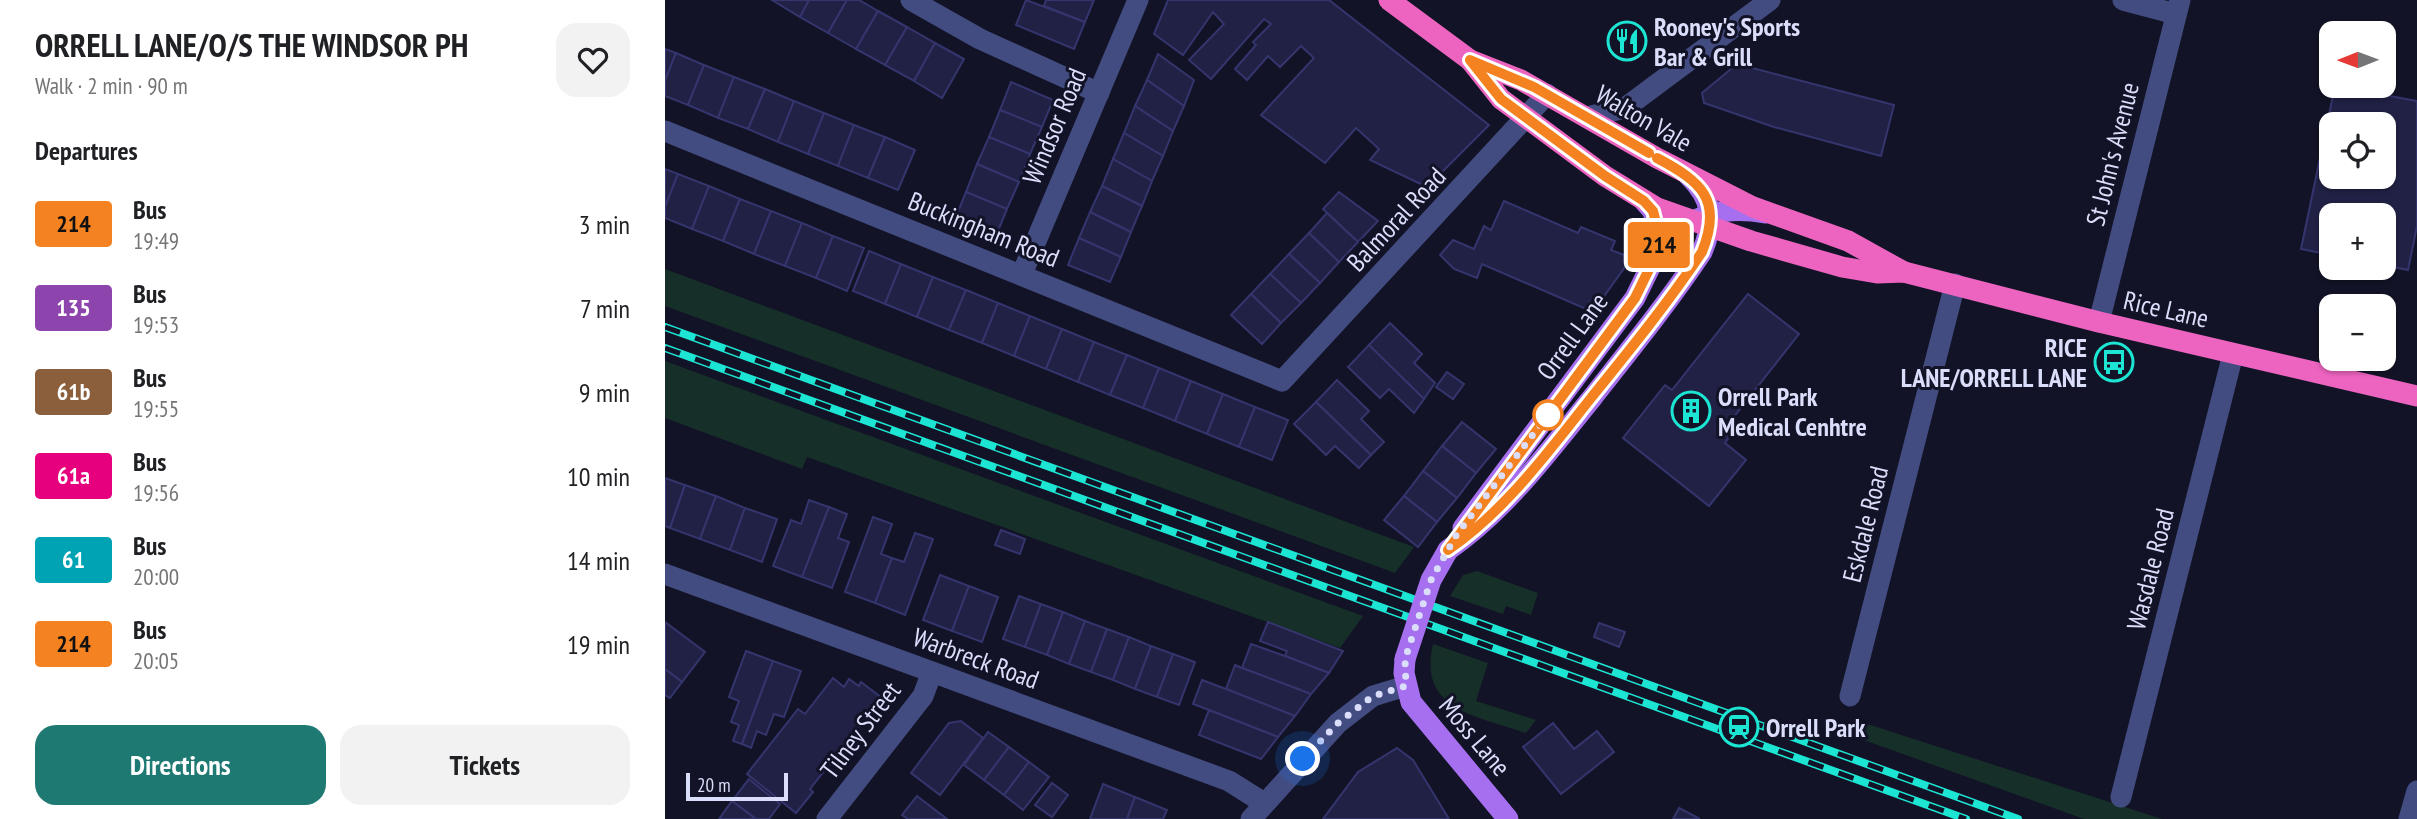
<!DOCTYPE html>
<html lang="en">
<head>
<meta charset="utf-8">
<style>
	body { margin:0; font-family:"PT Sans Narrow",sans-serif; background:#f2f2f2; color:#202124; height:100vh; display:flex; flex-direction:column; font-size:26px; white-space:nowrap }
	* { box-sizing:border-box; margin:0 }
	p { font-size:23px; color:#757577 }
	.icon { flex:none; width:38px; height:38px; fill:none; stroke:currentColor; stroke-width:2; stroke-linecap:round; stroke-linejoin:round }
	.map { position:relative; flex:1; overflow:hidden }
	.panel { display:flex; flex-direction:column; background:#fff; width:665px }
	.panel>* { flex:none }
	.badge { padding:0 14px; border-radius:5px; font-size:24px; line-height:46px }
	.needle { width:46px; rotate:269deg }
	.buttons { position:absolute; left:1654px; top:21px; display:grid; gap:14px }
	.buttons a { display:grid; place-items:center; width:77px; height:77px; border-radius:14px; background:#fff; box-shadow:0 2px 5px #0004; font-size:35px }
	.scale { position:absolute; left:21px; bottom:18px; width:102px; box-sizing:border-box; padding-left:7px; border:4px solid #dbdefb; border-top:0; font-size:19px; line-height:24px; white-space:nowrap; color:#dbdefb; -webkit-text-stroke:5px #121326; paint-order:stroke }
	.you { position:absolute; width:35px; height:35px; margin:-18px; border:5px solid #fff; border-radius:50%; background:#1a73e8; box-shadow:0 0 0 10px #1a73e833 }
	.map>.badge { position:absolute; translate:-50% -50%; box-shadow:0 0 0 4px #fff }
	h2 { padding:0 35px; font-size:26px; line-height:63px }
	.round { display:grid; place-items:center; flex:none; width:74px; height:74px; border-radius:21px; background:#f2f2f2 }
	.head { display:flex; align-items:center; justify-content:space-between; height:119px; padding:0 35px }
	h1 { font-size:33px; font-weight:700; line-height:52px }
	.cta { display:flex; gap:14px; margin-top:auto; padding:14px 35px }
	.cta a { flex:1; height:80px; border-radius:21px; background:#1f7973; color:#fff; font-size:28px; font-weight:700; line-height:80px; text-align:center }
	.cta a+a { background:#f2f2f2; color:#202124 }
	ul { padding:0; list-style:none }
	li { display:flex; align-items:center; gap:21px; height:84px; padding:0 35px }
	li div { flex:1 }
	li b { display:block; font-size:26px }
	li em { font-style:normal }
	li .badge { min-width:77px; font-weight:700; text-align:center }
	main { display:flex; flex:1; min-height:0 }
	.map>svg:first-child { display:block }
</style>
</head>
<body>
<main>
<section class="panel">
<div class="head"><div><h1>ORRELL LANE/O/S THE WINDSOR PH</h1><p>Walk · 2 min · 90 m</p></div><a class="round"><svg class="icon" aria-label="heart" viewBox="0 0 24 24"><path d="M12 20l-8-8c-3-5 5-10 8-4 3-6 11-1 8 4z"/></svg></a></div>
<h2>Departures</h2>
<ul>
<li><span class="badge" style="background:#f58220;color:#111">214</span><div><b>Bus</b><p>19:49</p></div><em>3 min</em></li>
<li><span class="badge" style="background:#8e44ad;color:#fff">135</span><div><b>Bus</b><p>19:53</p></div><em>7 min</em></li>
<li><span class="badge" style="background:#8b5e3c;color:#fff">61b</span><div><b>Bus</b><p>19:55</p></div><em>9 min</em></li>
<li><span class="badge" style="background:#e6007e;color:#fff">61a</span><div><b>Bus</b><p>19:56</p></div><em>10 min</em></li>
<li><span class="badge" style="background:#00a3b4;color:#fff">61</span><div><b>Bus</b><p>20:00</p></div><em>14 min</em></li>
<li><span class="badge" style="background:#f58220;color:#111">214</span><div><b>Bus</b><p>20:05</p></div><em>19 min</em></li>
</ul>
<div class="cta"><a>Directions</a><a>Tickets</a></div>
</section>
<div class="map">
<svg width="1752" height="819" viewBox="0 0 1752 819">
	<rect width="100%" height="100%" fill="#121326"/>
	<g fill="#162f29">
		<polygon points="0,269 749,547 730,573 0,306"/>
		<polygon points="0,361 698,616 675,648 142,457 137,469 0,418"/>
		<polygon points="812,571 873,593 866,615 841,606 838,614 785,596 798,575"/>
		<path d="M768,644L823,663L811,701L871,720L861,733C814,716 752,711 768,644Z"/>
		<polygon points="1190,720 1497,819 1419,819 1185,735"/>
	</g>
	<g fill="#212145" stroke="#35356e" stroke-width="2" fill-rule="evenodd">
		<polygon points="107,0 144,0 135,17"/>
		<polygon points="144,0 182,0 163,33 135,17"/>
		<polygon points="182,0 194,0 213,11 191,49 163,33"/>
		<polygon points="361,0 420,22 409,49 351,25"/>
		<polygon points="381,0 429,0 420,22 379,6"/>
		<polygon points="503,0 664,0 824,125 762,187 705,160 714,149 691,128 660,163 596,115 649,58 636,46 615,67 603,56 582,80 570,69 591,45 588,42 606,24 599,19 546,79 524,60 559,24 548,12 518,55 489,34"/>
		<polygon points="213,11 242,27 220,65 191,49"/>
		<polygon points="242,27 270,43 249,81 220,65"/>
		<polygon points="270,43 299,59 277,98 249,81"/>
		<polygon points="0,49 11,53 0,81"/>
		<polygon points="11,53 39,65 23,105 0,96 0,81"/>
		<polygon points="493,54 529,80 519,106 482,80"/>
		<polygon points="1072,64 1229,105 1216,156 1109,127 1039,103 1037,93"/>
		<polygon points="39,65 69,77 53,118 23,105"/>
		<polygon points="69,77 100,89 83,129 53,118"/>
		<polygon points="482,80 519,106 508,131 470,106"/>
		<polygon points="346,82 388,100 377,127 335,110"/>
		<path d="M1670,86L1752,101V226L1743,270L1718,265V215H1666V255L1636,249ZM1666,124H1718V177H1666Z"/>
		<polygon points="100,89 129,101 113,142 83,129"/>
		<polygon points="129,101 159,113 143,154 113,142"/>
		<polygon points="470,106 508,131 498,156 459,133"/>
		<polygon points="335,110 377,127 365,154 324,137"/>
		<polygon points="159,113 189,125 173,166 143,154"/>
		<polygon points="189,125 220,137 203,178 173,166"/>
		<polygon points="459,133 498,156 487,181 448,159"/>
		<polygon points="220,137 250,150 233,190 203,178"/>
		<polygon points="324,137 365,154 354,182 312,164"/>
		<polygon points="448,159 487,181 477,206 437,186"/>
		<polygon points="312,164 354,182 342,209 301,192"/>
		<polygon points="0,169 13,174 0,207"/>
		<polygon points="13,174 44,186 27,229 0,218 0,207"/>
		<polygon points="44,186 75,199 58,241 27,229"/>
		<polygon points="437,186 477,206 466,232 425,212"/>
		<polygon points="301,192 342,209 331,236 290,219"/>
		<polygon points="674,192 713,221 693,242 658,209"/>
		<polygon points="75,199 106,211 89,254 58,241"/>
		<polygon points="839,201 913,233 916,227 950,241 946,250 959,255 960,267 932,306 924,302 921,309 817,264 812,278 789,269 775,255 788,240 809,249 819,226 826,230"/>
		<polygon points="106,211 137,223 120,266 89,254"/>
		<polygon points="425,212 466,232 456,257 414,238"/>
		<polygon points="662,213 693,242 674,262 644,233"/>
		<polygon points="137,223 168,236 151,278 120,266"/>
		<polygon points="644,233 674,262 655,283 624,254"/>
		<polygon points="168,236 199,248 182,291 151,278"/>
		<polygon points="414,238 456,257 445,282 403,265"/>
		<polygon points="204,251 236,264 220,304 188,291"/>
		<polygon points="624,254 655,283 636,303 605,274"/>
		<polygon points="236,264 268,277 252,317 220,304"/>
		<polygon points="605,274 636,303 616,323 586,294"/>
		<polygon points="268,277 301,290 284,330 252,317"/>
		<polygon points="301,290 333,303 317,343 284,330"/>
		<polygon points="586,294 616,323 597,344 566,315"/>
		<polygon points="1083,294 1134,334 1057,432 1064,437 1060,443 1081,460 1044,506 958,438 1000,385 1007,390"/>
		<polygon points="333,303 365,316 349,356 317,343"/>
		<polygon points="365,316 397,329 381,369 349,356"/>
		<polygon points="725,323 757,354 749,363 770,383 759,399 704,345"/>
		<polygon points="397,329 429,342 413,382 381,369"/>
		<polygon points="429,342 462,355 445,395 413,382"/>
		<polygon points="704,345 759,399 749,413 724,389 715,398 683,367"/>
		<polygon points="462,355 494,368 478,408 445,395"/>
		<polygon points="494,368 526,381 510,421 478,408"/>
		<polygon points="782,372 799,384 788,399 771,387"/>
		<polygon points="672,380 704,411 696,419 719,442 706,455 651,402"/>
		<polygon points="526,381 558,394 542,434 510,421"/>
		<polygon points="558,394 590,407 574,447 542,434"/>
		<polygon points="651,402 706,455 694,468 670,446 661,455 629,424"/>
		<polygon points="590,407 623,420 607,460 574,447"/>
		<polygon points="797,422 831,449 811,473 777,446"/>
		<polygon points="777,446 811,473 792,498 758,471"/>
		<polygon points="758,471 792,498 772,522 739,496"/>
		<polygon points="0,478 20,485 5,528 0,526"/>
		<polygon points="20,485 51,496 35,539 5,528"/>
		<polygon points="51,496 80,508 65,550 35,539"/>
		<polygon points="739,496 772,522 753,547 719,520"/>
		<polygon points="144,500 164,507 137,577 108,566 126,520 136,524"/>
		<polygon points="164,507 182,514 173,538 184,542 167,588 137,577"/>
		<polygon points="80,508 112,519 97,562 65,550"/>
		<polygon points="208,517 227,524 216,554 227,558 210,603 180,592"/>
		<polygon points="336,530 360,539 355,554 330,545"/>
		<polygon points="250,533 268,539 240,615 210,603 227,558 239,562"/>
		<polygon points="275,575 304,586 287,631 258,620"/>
		<polygon points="304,586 333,597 317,642 287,631"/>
		<polygon points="354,596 376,604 360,647 338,639"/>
		<polygon points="376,604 398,612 382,655 360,647"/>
		<polygon points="398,612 420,621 404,664 382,655"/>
		<polygon points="420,621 442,629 426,672 404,664"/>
		<polygon points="0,622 40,652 17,682 0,669"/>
		<polygon points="603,622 678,651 664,673 620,656 622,651 595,641"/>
		<polygon points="934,623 960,632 954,647 929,637"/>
		<polygon points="442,629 464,637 448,680 426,672"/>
		<polygon points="464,637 486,646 470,689 448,680"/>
		<polygon points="586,644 620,656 664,673 646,694 577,668"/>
		<polygon points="486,646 508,654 492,697 470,689"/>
		<polygon points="81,651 108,661 77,744 68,741 74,725 66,722 74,701 64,697"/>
		<polygon points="508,654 530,662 514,705 492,697"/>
		<polygon points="108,661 136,671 119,717 109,714 101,735 92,731 86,748 77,744"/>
		<polygon points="570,665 577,668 646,694 630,716 561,689"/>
		<polygon points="0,669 17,682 5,698 0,695"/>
		<polygon points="168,678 179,687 184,679 194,686 196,682 217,698 145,789 148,792 131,813 82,774 133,709 140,714"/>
		<polygon points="537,680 561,689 630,716 613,737 544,710 528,704"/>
		<polygon points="544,710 613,737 596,759 534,735"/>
		<polygon points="296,721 318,738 275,795 246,773 284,723"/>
		<polygon points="888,723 909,749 932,731 949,752 896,794 858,747"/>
		<polygon points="323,732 344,747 319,780 299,765"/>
		<polygon points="344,747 364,762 339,795 319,780"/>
		<polygon points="732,748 748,760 784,819 658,819 693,772"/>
		<polygon points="364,762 384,777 358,810 339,795"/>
		<polygon points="84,779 115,804 104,819 91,819 67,801"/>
		<polygon points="387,783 403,795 387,817 370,805"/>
		<polygon points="438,784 470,797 462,819 425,819"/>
		<polygon points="252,796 282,819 243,819 237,815"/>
		<polygon points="470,797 502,810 498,819 462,819"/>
		<polygon points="67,801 91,819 54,819"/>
		<polygon points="1014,808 1035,819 1008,819"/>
	</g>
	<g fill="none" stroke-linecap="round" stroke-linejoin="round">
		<g stroke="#434c80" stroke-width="21">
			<polyline points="246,0 315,39 434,93"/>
			<polyline points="1458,0 1511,14"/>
			<polyline points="922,117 960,108 1105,0"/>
			<polyline points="0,131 617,381 882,94"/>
			<polyline points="357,274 473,0"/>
			<polyline points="1434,322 1515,0"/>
			<polyline points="0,574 564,781 599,803"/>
			<polyline points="1185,696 1290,284"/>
			<polyline points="1456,797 1568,354"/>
			<polyline points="162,819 258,696 267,672"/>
			<polyline points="586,819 673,723 708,696 741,686"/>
			<polyline points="1744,819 1752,791"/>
		</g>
		<g stroke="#a66fef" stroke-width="21">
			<path d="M993,251C1019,216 1058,205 1100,213"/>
			<polyline points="798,528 970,298 993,251 995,238 988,211 979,201"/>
			<path d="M783,550C841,510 883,452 927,398C964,351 1003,303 1037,252C1050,221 1048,199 1023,175"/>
			<polyline points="740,659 739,673 746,702 843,819"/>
		</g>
		<g stroke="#ed64c0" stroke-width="21">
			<polyline points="724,0 805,60 856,80 992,158 1088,207 1183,241 1239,272"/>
			<polyline points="805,60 836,99 940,176 992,208 1086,241 1177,267 1212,273 1239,272 1434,322 1752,396"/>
		</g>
		<defs>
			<g id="rail">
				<polyline points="0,327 1353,819"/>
				<polyline points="0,348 1301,819"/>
			</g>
		</defs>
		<use href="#rail" stroke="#1de5d3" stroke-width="8"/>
		<use href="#rail" stroke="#121326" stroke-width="5" stroke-dasharray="16" stroke-linecap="butt"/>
		<polyline stroke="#a66fef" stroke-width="21" points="740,659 766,580 783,550"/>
	</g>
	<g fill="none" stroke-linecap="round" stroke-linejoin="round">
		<defs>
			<path id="line" d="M984,153L869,87L805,60L836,99L940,176L979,201L988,211L995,238L993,251L970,298L783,550C841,510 883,452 926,398C964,351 1003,303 1037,252C1058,200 1037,182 992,158"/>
		</defs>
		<use href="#line" stroke="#fff" stroke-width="16"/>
		<use href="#line" stroke="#f58220" stroke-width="10"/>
		<polyline stroke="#dbdefb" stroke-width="7" stroke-dasharray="0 12.6" points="638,759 673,723 708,696 741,686 740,659 766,580 792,534 883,415"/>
	</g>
	<defs>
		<symbol id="restaurant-ring" viewBox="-11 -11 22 22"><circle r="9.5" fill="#121326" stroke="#1de5d3" stroke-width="1.5"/><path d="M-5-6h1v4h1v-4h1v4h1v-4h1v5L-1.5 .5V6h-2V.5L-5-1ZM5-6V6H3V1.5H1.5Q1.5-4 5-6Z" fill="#1de5d3"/></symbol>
		<symbol id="bus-ring" viewBox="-11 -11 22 22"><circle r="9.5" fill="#121326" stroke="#1de5d3" stroke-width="1.5"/><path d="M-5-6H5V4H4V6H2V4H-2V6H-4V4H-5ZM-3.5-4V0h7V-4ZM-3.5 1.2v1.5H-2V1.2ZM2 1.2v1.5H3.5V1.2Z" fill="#1de5d3"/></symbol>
		<symbol id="building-ring" viewBox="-11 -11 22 22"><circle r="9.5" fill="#121326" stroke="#1de5d3" stroke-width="1.5"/><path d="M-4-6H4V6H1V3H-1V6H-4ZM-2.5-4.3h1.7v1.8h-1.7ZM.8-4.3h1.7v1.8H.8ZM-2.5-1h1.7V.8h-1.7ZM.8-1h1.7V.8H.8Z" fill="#1de5d3"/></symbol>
		<symbol id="station-ring" viewBox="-11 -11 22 22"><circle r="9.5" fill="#121326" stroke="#1de5d3" stroke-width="1.5"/><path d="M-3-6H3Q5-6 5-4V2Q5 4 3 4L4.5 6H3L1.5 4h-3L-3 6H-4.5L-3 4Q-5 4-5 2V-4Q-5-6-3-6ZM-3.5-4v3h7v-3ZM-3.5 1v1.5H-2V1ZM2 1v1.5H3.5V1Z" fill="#1de5d3"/></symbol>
	</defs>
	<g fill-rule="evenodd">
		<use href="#restaurant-ring" x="940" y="19" width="44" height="44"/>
		<use href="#bus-ring" x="1427" y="340" width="44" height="44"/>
		<use href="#building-ring" x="1004" y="389" width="44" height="44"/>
		<use href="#station-ring" x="1052" y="705" width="44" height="44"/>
	</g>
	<circle fill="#fff" stroke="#f58220" stroke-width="3.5" cx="883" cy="415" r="14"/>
	<g text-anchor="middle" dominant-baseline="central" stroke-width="6" stroke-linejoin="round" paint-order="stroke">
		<g font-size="26" font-weight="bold" fill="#dbdefb" stroke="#121326" text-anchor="start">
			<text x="989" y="26">Rooney's Sports<tspan x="989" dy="30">Bar &amp; Grill</tspan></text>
			<text x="1422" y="347" text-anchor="end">RICE<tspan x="1422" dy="30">LANE/ORRELL LANE</tspan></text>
			<text x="1053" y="396">Orrell Park<tspan x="1053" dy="30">Medical Cenhtre</tspan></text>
			<text x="1101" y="727">Orrell Park</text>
		</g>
		<g font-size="26" fill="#dbdefb" stroke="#121326">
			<text transform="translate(979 118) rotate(30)">Walton Vale</text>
			<text transform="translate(389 126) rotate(-67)">Windsor Road</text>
			<text transform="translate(1447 154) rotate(-76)">St John's Avenue</text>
			<text transform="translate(731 219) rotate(-47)">Balmoral Road</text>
			<text transform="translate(319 229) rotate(22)">Buckingham Road</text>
			<text transform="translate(1501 309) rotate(13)">Rice Lane</text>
			<text transform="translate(907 336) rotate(-54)">Orrell Lane</text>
			<text transform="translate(1200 524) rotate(-76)">Eskdale Road</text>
			<text transform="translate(1485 569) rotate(-76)">Wasdale Road</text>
			<text transform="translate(311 658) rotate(20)">Warbreck Road</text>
			<text transform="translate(195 730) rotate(-53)">Tilney Street</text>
			<text transform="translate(810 736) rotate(50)">Moss Lane</text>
		</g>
	</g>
</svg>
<div class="buttons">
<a><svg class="needle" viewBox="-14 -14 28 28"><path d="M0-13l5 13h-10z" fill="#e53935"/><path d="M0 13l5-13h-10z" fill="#757577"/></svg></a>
<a><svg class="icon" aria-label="locate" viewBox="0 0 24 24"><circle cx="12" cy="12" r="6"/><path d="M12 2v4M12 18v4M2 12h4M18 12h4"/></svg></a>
<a>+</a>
<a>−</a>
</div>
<div class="scale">20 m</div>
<div class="you" style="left:638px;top:759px"></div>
<b class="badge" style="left:994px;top:245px;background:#f58220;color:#111">214</b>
</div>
</main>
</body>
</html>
